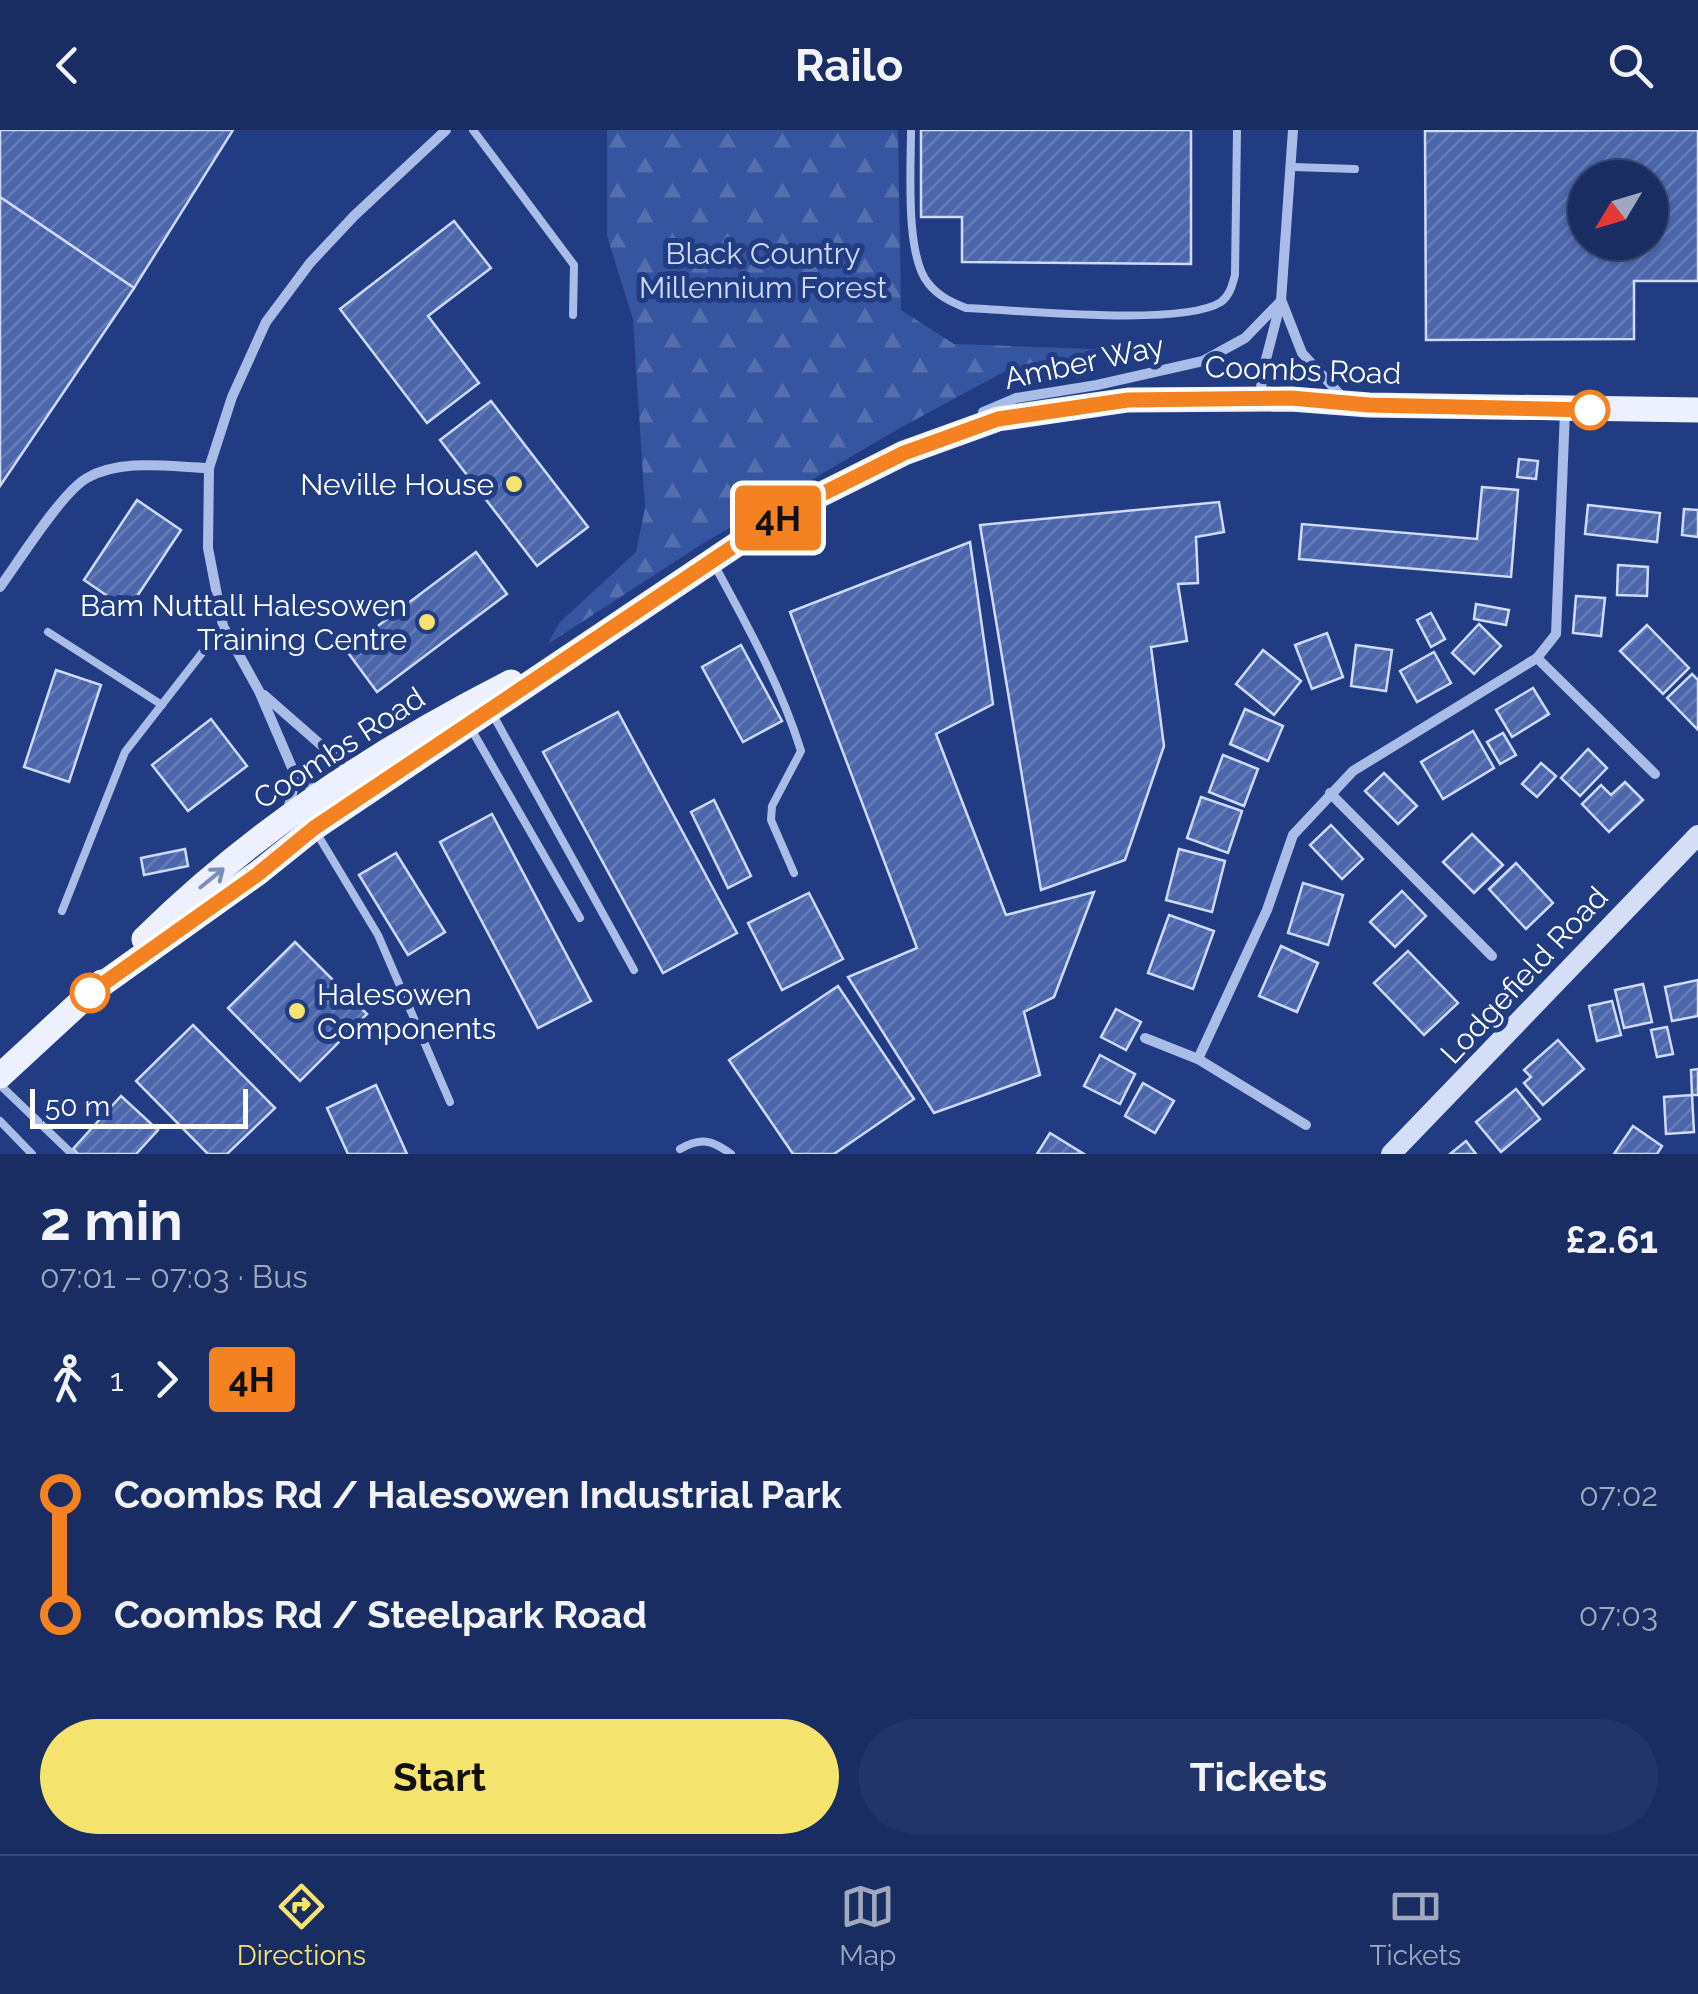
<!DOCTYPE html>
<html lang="en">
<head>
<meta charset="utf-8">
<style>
	body { margin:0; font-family:Raleway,sans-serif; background:#233568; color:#f1f3f6; height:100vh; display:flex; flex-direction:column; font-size:38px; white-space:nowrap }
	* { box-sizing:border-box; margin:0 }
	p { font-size:32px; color:#9fa8be }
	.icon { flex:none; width:55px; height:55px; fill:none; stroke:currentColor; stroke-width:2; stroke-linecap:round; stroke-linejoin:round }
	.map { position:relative; height:1024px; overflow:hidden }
	.sheet { display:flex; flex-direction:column; background:#1a2d62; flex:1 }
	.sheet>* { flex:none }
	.badge { padding:0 20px; border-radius:8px; font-size:35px; line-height:65px }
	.needle { width:65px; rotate:232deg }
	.buttons { position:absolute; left:1568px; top:30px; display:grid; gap:20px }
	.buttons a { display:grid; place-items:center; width:100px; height:100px; border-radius:50%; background:#1a2d62; box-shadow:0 2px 8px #0004,0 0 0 2px #384977; font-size:50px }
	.scale { position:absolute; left:30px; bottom:25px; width:218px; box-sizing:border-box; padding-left:10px; border:5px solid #fff; border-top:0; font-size:28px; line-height:35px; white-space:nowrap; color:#fff; -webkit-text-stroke:8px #223c83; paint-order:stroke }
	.map>.badge { position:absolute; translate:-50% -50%; box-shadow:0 0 0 5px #fff }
	.legs { display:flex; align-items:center; gap:15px; height:110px; padding:0 40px; font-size:32px }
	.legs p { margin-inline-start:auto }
	.head { display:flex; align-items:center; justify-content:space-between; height:170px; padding:0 40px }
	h1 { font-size:55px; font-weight:700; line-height:75px }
	.cta { display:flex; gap:20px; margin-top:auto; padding:20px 40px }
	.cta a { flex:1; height:115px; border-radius:60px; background:#f4e36c; color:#111; font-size:40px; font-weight:700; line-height:115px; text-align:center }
	.cta a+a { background:#233568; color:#f1f3f6 }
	ul { padding:0 40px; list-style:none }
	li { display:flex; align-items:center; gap:35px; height:120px; font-size:38px }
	li i { display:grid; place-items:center; width:15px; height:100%; margin:0 12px; background:currentColor }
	li i::after { content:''; width:25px; height:25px; margin:-12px; border:8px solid; border-radius:50%; background:#1a2d62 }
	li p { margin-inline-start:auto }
	li:first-child i { background:linear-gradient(#0000 50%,currentColor 0) }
	li:last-child i { background:linear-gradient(currentColor 50%,#0000 0) }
	header { display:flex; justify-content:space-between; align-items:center; height:130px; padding:0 40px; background:#1a2d62; font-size:45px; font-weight:700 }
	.tabs { display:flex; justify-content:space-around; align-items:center; height:140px; border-top:2px solid #384977; background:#1a2d62; font-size:28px; color:#9fa8be }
	.tabs a { display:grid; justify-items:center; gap:5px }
	.tabs .active { color:#f4e36c }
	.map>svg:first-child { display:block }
</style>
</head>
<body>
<header><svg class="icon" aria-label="back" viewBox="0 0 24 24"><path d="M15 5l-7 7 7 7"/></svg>Railo<svg class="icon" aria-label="search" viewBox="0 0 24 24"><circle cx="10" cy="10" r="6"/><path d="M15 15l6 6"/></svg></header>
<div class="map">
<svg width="1698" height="1024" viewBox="0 0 1698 1024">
	<defs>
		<pattern id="forest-firs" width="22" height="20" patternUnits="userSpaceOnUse" patternTransform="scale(2.5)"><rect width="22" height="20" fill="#3655a0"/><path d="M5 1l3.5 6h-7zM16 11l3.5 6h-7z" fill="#546eae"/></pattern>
		<pattern id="building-hatch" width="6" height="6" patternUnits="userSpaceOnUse" patternTransform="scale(2.5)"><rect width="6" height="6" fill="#4b66ab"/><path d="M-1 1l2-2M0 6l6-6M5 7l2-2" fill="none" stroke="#667db8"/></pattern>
	</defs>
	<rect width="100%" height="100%" fill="#223c83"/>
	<polygon fill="url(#forest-firs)" points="607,0 898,0 901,180 954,214 1117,220 1009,239 900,298 702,414 548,514 559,493 636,422 645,378 633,189 607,106"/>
	<g fill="url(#building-hatch)" stroke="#cedaf6" stroke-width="2.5" fill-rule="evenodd">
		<polygon points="0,0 233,0 134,158 0,67"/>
		<polygon points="921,0 1191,0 1191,134 962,132 962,87 921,87"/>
		<path d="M1698,0V151H1634V209L1426,210L1425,1ZM1585,48H1650V112H1585Z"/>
		<polygon points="0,67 134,158 0,356"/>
		<polygon points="454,91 491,138 428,186 479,253 427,293 340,179"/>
		<polygon points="491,271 588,397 537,436 440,310"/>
		<polygon points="1519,329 1538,331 1536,349 1517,347"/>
		<polygon points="1482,357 1518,360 1511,447 1299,429 1302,394 1477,409"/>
		<polygon points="137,370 181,400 128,480 84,450"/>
		<polygon points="1219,372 1224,402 1196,407 1198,453 1178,454 1187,511 1151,517 1164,616 1125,730 1041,760 980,395"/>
		<polygon points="1588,375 1660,383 1657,412 1585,404"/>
		<polygon points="1684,379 1698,380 1698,407 1682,405"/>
		<polygon points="970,412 993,574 936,604 1006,785 1094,762 1054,867 1024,882 1040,945 934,983 848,847 917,818 790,482"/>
		<polygon points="476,422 507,464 377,562 346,520"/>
		<polygon points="1618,435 1648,437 1647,466 1617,465"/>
		<polygon points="1576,466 1605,468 1601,506 1573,503"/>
		<polygon points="1476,474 1509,480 1506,495 1474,489"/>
		<polygon points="1431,483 1445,509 1431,517 1417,490"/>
		<polygon points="1479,494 1501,516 1474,544 1452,523"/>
		<polygon points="1647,495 1689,538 1663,564 1620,521"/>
		<polygon points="1327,503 1343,547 1312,559 1295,515"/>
		<polygon points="741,515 782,591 743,612 702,537"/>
		<polygon points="1356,515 1392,520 1386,561 1351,556"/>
		<polygon points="1263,520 1301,551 1274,585 1236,554"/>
		<polygon points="1434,522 1451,553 1417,572 1400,541"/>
		<polygon points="56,540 101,555 69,652 24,637"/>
		<polygon points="1692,544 1698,550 1698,600 1667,568"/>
		<polygon points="1533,558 1549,584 1512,607 1496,580"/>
		<polygon points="1245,579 1283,596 1268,631 1230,614"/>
		<polygon points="618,582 737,803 663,843 543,622"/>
		<polygon points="211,589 247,636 188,681 152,635"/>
		<polygon points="1473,601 1494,638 1443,669 1421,632"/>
		<polygon points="1503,603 1516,625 1500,634 1487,612"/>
		<polygon points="1588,619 1607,638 1580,666 1561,648"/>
		<polygon points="1223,625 1258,639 1244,676 1209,662"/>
		<polygon points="1541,633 1556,646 1537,667 1522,654"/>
		<polygon points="1384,643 1417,676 1398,694 1365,661"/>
		<polygon points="1625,652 1643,670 1609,702 1582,674 1601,655 1611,665"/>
		<polygon points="1201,667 1242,681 1228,723 1187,708"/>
		<polygon points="714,670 751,746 728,758 691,682"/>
		<polygon points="492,684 591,871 538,898 440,712"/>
		<polygon points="1331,695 1363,729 1342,749 1310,715"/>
		<polygon points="1472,704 1503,735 1474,763 1443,732"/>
		<polygon points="185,719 188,736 144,745 141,728"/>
		<polygon points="1179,719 1225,731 1212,782 1166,770"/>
		<polygon points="396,723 445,802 408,825 359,745"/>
		<polygon points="1516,733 1553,773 1526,799 1489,759"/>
		<polygon points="1303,753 1343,765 1328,815 1288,803"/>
		<polygon points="1402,761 1426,786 1395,817 1370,792"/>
		<polygon points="809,763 843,829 782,860 748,793"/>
		<polygon points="1169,785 1214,801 1193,859 1148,843"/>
		<polygon points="295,812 367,884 300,951 228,878"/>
		<polygon points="1281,816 1318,833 1297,882 1259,866"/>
		<polygon points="1408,821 1458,873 1424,905 1374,853"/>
		<polygon points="1698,850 1698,886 1672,891 1665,857"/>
		<polygon points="1643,854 1652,892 1624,898 1615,860"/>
		<polygon points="838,856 914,969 834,1024 793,1024 729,930"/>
		<polygon points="1612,871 1621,905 1597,911 1589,876"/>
		<polygon points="1116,879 1141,892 1126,920 1101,907"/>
		<polygon points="193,895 275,978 227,1024 208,1024 136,951"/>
		<polygon points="1667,897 1673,924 1657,927 1651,900"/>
		<polygon points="1558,910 1584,939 1543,975 1524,953 1531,947 1524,940"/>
		<polygon points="1100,925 1135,944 1120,974 1084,956"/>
		<polygon points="1698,939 1698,965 1692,965 1691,940"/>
		<polygon points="1143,953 1174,971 1155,1003 1125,986"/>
		<polygon points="376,955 407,1024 348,1024 327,978"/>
		<polygon points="1516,959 1540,989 1501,1022 1476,992"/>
		<polygon points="1692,965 1694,1002 1666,1004 1664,967"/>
		<polygon points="121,966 158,1000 136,1024 78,1024 73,1019"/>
		<polygon points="1633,996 1662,1016 1657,1024 1614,1024"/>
		<polygon points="1050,1003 1084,1024 1037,1024"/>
		<polygon points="1466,1011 1476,1024 1450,1024"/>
	</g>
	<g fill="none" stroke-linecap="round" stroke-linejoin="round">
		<g stroke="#aabce8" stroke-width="8">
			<polyline points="473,0 574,135 573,185"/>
			<path d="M911,0C911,37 905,125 928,153C938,166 951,172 966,178C1018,180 1182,197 1221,172C1230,165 1232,156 1235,145L1237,0"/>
			<polyline points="1293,37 1355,39"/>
			<path d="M715,436C747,495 781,556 801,621L772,676L771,690L794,743"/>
			<polyline points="48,502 162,575"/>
			<polyline points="493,585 634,840"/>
			<polyline points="470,597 580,788"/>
			<polyline points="316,702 378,805 450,972"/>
			<polyline points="62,781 125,622 223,496"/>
			<polyline points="0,955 72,1024"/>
			<polyline points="0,991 32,1024"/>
			<path d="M680,1019C701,1007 712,1010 731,1024"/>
		</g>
		<g stroke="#aabce8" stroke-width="10">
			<polyline points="1282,172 1302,223 1344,269"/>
			<polyline points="1260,266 1263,241 1281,171 1293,0"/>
			<polyline points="983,282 1016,268 1097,255 1203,231 1245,208 1281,171"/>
			<path d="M0,457C19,431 62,362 87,348C122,328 171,337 209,338"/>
			<polyline points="1537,528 1655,644"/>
			<polyline points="264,565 353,643"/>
			<polyline points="318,661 296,647 259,561 223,496 208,418 209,338 232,267 266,192 310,133 354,86 446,0"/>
			<polyline points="1330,663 1492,826"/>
			<polyline points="288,680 296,647"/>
			<polyline points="1145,908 1198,929 1306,995"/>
			<polyline points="1198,929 1267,780 1293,705 1353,641 1537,528 1556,504 1565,281"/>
		</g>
		<polyline stroke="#d5def7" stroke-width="20" points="1391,1024 1698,705"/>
		<g stroke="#edf0fe" stroke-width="25">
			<path d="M144,809C252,702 376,621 511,552"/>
			<polyline points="90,863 258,743 314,698 782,384 904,323 998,289 1128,270 1291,269 1369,275 1698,280"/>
			<polyline points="0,946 102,852"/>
		</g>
	</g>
	<defs><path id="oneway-shaft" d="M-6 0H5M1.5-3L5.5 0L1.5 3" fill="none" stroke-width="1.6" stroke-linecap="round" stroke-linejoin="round" transform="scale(2.5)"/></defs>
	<use stroke="#7d8dba" href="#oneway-shaft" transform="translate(212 748) rotate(-39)"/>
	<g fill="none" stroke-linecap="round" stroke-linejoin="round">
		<defs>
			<polyline id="line-1" points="90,863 258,744 314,698 782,384 904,323 998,289 1128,270 1291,268 1369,275 1590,280"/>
		</defs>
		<use href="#line-1" stroke="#fff" stroke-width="22"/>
		<use href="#line-1" stroke="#f58220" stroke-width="15"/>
	</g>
	<g fill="#fff" stroke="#f58220" stroke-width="5">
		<circle cx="1590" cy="280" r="18"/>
		<circle cx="90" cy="863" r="18"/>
	</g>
	<g fill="#f4e36c" stroke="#223c83" stroke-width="4">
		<circle cx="514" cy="354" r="10"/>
		<circle cx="427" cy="492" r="10"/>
		<circle cx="297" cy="881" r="10"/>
	</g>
	<g text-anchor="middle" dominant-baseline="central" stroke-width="10" stroke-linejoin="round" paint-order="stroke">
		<g font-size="30" fill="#cedaf6" stroke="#223c83">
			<text x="763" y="123">Black Country<tspan x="763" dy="34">Millennium Forest</tspan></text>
		</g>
		<g font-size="30" fill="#fff" stroke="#223c83">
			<text transform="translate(1084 232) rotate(-12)">Amber Way</text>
			<text transform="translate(1303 240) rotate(2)">Coombs Road</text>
			<text transform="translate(339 618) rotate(-33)">Coombs Road</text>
			<text transform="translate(1524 845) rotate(-47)">Lodgefield Road</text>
		</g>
		<g font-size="30" fill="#fff" stroke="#223c83" text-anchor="end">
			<text x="494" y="354">Neville House</text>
			<text x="407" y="475">Bam Nuttall Halesowen<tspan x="407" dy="34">Training Centre</tspan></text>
			<text x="317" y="864" text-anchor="start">Halesowen<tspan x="317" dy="34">Components</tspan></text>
		</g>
	</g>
</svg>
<div class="buttons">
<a><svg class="needle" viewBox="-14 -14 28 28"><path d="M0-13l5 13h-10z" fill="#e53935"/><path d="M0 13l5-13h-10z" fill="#9fa8be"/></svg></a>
</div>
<div class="scale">50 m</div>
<b class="badge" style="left:778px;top:388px;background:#f58220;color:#111">4H</b>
</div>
<section class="sheet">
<div class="head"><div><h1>2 min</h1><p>07:01 – 07:03 · Bus</p></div><b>£2.61</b></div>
<div class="legs"><svg class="icon" aria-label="walk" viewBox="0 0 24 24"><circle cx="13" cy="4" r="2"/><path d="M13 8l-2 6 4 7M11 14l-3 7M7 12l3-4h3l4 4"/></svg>1<svg class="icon" aria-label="forward" viewBox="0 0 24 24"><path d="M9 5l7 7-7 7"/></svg><b class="badge" style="background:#f58220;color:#111">4H</b></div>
<ul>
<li><i style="color:#f58220"></i><b>Coombs Rd / Halesowen Industrial Park</b><p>07:02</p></li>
<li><i style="color:#f58220"></i><b>Coombs Rd / Steelpark Road</b><p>07:03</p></li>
</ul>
<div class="cta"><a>Start</a><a>Tickets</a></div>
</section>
<nav class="tabs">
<a class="active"><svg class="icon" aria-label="directions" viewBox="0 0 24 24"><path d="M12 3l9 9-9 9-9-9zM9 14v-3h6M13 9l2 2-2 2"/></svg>Directions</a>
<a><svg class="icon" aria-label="map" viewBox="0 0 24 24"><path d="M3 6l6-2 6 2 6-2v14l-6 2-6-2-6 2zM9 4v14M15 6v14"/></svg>Map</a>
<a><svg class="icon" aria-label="tickets" viewBox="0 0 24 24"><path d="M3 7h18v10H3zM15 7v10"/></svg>Tickets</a>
</nav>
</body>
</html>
